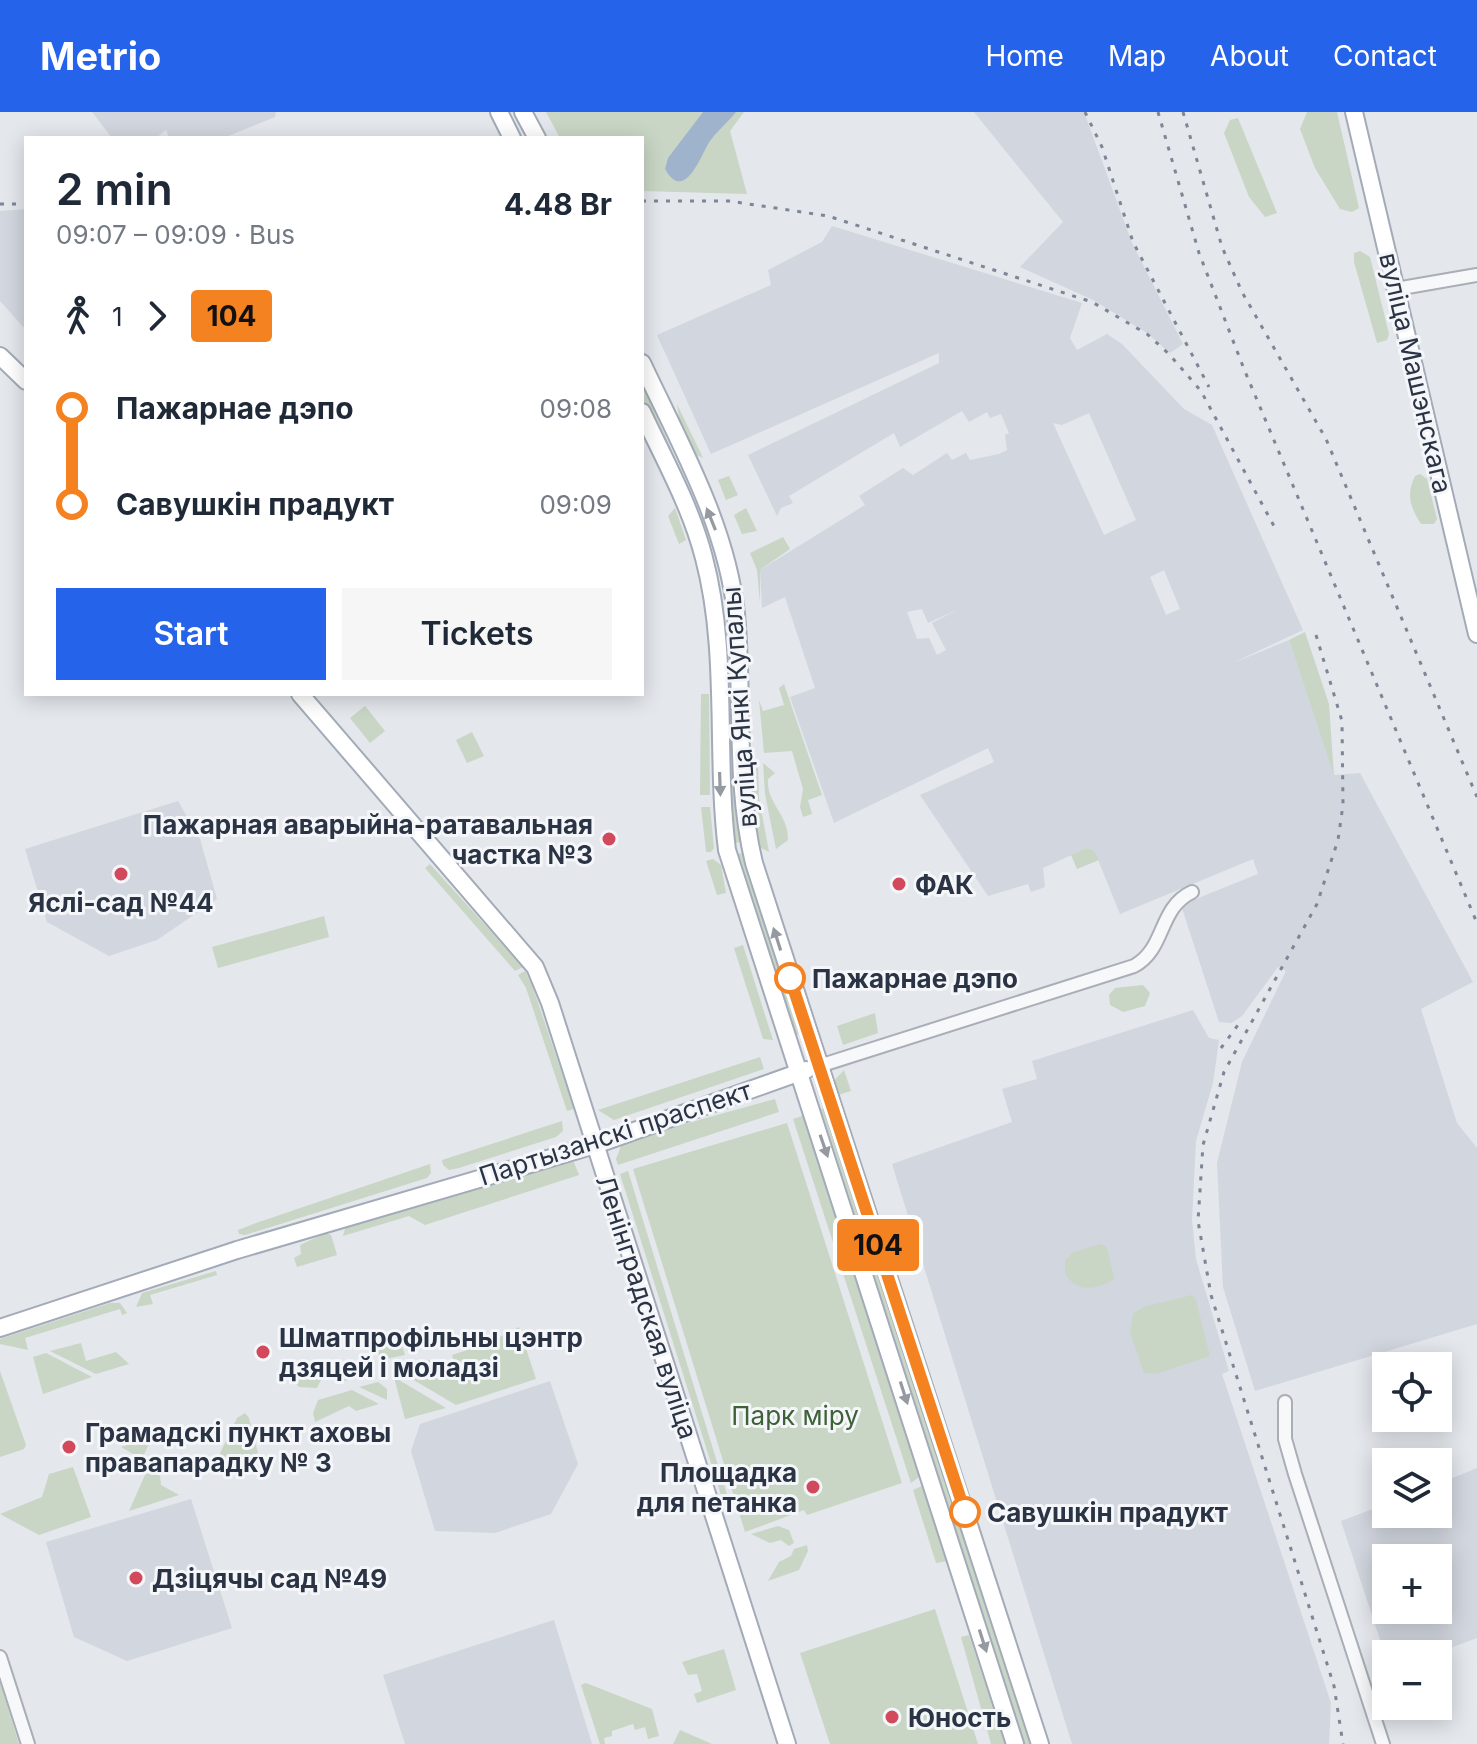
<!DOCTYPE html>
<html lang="en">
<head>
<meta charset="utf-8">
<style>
	body { margin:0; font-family:Inter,sans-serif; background:#f6f6f7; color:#1f2937; height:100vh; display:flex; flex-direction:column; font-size:30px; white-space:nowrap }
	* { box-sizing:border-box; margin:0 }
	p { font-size:26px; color:#747a83 }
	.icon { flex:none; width:44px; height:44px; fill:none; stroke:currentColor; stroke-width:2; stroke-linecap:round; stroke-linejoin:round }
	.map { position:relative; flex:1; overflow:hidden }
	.panel { position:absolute; left:24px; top:24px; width:620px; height:560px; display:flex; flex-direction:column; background:#fff; border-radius:0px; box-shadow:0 4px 20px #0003 }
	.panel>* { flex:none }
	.badge { padding:0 16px; border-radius:6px; font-size:28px; line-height:52px }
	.buttons { position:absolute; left:1372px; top:1240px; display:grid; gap:16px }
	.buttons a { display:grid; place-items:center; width:80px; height:80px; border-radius:0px; background:#fff; box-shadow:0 4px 20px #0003; font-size:40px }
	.map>.badge { position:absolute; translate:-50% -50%; box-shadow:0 0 0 4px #fff }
	.legs { display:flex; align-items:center; gap:12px; height:88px; padding:0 32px; font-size:26px }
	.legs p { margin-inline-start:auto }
	.headline { display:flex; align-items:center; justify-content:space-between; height:136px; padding:0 32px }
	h1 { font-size:44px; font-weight:600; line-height:60px }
	.button { display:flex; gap:16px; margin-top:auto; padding:16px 32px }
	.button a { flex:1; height:92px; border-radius:0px; background:#2563eb; color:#fff; font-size:32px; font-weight:600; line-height:92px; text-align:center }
	.button a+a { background:#f6f6f7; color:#1f2937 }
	ul { padding:0 32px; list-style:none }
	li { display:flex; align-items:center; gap:28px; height:96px; font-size:30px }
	li i { display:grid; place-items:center; width:12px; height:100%; margin:0 10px; background:currentColor }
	li i::after { content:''; width:20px; height:20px; margin:-10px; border:6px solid; border-radius:50%; background:#fff }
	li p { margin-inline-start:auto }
	li:first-child i { background:linear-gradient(#0000 50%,currentColor 0) }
	li:last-child i { background:linear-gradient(currentColor 50%,#0000 0) }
	header { display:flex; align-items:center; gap:48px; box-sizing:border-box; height:112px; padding:0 40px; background:#2563eb; color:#fff }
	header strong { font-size:38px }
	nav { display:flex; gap:44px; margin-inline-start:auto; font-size:28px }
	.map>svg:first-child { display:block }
</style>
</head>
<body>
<header>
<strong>Metrio</strong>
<nav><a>Home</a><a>Map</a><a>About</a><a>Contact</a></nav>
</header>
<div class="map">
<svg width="1477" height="1632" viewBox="0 0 1477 1632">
	<rect width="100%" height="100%" fill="#e4e7ec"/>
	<g fill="#d2d6de" fill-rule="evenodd">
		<polygon points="92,0 276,0 275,5 223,26 169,26 166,18 156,26 112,26"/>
		<polygon points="974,0 1084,0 1132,131 1183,232 1170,241 1147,221 1093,188 1020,155 1063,110"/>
		<polygon points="26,97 26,218 0,189 0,99"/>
		<path d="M832,114L1082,191L1070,226L1077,238L1107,222L1122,232L1184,297L1212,313L1303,518L1233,551L1289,528L1334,663L1360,661L1473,870L1421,897L1457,1011L1477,1036V1212L1255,1279L1223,1175L1217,1051L1242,950L1286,859L1278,855L1242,904L1231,911L1219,910L1181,793L1258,762L1253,747L1120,802L1094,738L1087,736L1043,756L1045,775L1031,780L1028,772L988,784L920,683L994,650L988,636L834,711L790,585L815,576L785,485L762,496L760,458L865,393L859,384L903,356L913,363L947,341L952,348L966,341L970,348L999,342L1007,338L1005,323L1009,321L1001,302L990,306L987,300L969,310L962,299L900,335L894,321L789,384L793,391L781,396L777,404L748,343L939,251V241L711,342L657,223L771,173L768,158L822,130ZM1089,301L1136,408L1104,423L1053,311L1062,313ZM1164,458L1180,497L1166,503L1150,465ZM922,497L928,511L959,497L932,511L946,538L937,543L929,526L917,527L907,500Z"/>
		<polygon points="178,689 200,727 217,787 157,828 109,844 47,810 25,737"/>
		<polygon points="1193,898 1209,926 1219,928 1213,971 1196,1029 1192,1108 1196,1147 1229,1259 1222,1262 1331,1591 1329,1632 1072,1632 892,1052 1012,1010 1002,977 1037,967 1032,949"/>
		<polygon points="550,1269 578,1352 551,1402 495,1421 435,1419 411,1339 420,1312"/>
		<path d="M1477,1356V1526L1435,1542H1386V1546L1341,1409L1386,1392V1402H1438V1372ZM1386,1446H1438V1498H1386Z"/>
		<polygon points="191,1387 232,1516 127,1549 74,1525 46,1430"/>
		<polygon points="554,1508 592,1632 405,1632 383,1563"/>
	</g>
	<g fill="#c9d6c5">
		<polygon points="546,0 744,0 730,19 747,82 642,79 642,26 560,26"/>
		<polygon points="1307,0 1337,0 1359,96 1352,100 1340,97 1315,56 1300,17"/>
		<polygon points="1238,6 1277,101 1265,105 1249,85 1224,21 1230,8"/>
		<polygon points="1360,139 1370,145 1389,222 1387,228 1377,231 1354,150 1354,141"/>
		<polygon points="642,271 711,427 642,284"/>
		<polygon points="677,292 703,346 694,342 680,313"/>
		<path d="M1420,362L1427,367L1437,407L1434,412H1421C1410,395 1406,382 1415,364Z"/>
		<polygon points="729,364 738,383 726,388 718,368"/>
		<polygon points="675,396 686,428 679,432 668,404"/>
		<polygon points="746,396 757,419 742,422 734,403"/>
		<polygon points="783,425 790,437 760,458 760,491 757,458 750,441"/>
		<path d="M715,468H718C733,555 725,643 740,730L735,731Z"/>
		<polygon points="1305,520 1329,592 1334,664 1289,528"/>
		<polygon points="784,572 822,683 808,688 812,702 803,705 800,695 803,677 792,639 764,641 759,588 763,599 784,593 779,576"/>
		<polygon points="701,582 709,582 710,683 700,683"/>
		<polygon points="365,594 385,619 370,631 350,606"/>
		<polygon points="472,620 484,644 467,651 456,628"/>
		<path d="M763,651L775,661L768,667C766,691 789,703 788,728L776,737L765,682Z"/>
		<path d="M758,654L759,686L769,740L759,735C753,713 741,671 758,654Z"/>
		<polygon points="701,695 710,695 714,736 711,740 706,740"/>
		<polygon points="1087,736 1094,738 1099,748 1077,757 1071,743"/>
		<polygon points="743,741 799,922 796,923 744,767 737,742"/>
		<polygon points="713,747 721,753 726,781 717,783 706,749"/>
		<polygon points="430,752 523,855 515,859 425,756"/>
		<polygon points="324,804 329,825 218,856 212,835"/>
		<polygon points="743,833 773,928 763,927 734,836"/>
		<polygon points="525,859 532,873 574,997 567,999 526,876 518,863"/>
		<polygon points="1143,873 1150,881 1145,894 1123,900 1110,893 1109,883 1115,876"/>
		<polygon points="875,901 878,921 843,933 837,914"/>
		<polygon points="760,945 764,957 614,1008 598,998"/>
		<polygon points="844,958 851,979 835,984 833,970"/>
		<polygon points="775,987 779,1000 618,1053 616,1047 623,1029"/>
		<polygon points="828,994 1031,1632 1024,1632 821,997"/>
		<polygon points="805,1003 922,1363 911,1371 793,1007"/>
		<polygon points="562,1009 563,1019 556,1025 459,1056 449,1058 443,1053 442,1048"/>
		<polygon points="787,1011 902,1371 807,1403 804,1398 745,1420 633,1057"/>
		<polygon points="571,1043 579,1063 425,1113 409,1104 343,1124 346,1113"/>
		<polygon points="430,1052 431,1061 427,1066 245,1123 239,1122 238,1118 256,1111"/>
		<polygon points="628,1059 728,1386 721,1383 620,1062"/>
		<polygon points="326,1121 331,1123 337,1143 297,1155 294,1146 301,1142 300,1133"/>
		<path d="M1100,1132L1107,1135L1114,1167C1096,1178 1077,1182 1065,1161V1148L1074,1140Z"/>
		<polygon points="216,1159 217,1163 150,1183 153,1192 136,1195 142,1181"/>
		<polygon points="1192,1183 1196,1188 1210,1244 1156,1262 1144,1261 1130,1221 1133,1202 1143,1195"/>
		<polygon points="110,1191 120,1191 127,1201 122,1203 120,1197 25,1226 28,1238 0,1232 0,1227"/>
		<polygon points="519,1215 536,1267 456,1293 395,1257 430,1248 435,1260 455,1254 452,1243 486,1232"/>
		<polygon points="373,1228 400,1228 405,1243 381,1248"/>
		<polygon points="81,1231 86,1249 116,1240 129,1252 96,1262 50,1239"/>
		<polygon points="46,1241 92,1265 43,1282 33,1245"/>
		<polygon points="297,1257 322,1266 317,1276 299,1275 291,1266"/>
		<polygon points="338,1257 374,1259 374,1262 344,1269"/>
		<polygon points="0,1259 26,1333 24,1337 0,1345"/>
		<polygon points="394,1265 446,1296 405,1307"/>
		<polygon points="378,1270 387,1277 387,1288 359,1275"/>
		<polygon points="352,1278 379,1292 356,1299 349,1294 315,1310 313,1301 318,1288"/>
		<polygon points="245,1301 249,1306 258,1341 211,1360 237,1306"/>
		<polygon points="152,1325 142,1347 121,1335"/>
		<polygon points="149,1354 160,1364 161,1373 179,1383 129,1399"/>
		<polygon points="73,1355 91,1405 39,1423 0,1402 42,1385 49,1362"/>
		<polygon points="922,1374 926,1376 948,1449 936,1451 913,1378"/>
		<polygon points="778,1414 789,1418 794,1431 789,1434 781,1428 770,1431 751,1422"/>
		<polygon points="807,1433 808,1439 799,1458 768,1469 779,1450 791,1444 794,1437"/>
		<polygon points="935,1497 978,1632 830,1632 800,1541"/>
		<polygon points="969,1523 1005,1632 991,1632 961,1525"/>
		<polygon points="724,1537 736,1578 697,1591 694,1582 702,1579 697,1562 688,1563 682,1550"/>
		<polygon points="0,1570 19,1632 0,1632"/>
		<polygon points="586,1571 652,1597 659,1624 648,1627 645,1615 635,1618 633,1612 612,1619 612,1624 604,1626 605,1632 600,1632 581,1573"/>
		<polygon points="680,1618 712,1632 673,1632"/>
	</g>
	<path fill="#9fb4cc" d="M703,0H736C728,10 718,18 710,29C702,40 685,93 665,57L668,46Z"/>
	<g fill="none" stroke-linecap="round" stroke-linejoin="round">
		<defs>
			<g id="minor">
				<polyline points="1396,177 1477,163"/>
				<path d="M819,954L1134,854C1166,837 1158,796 1192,780"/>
				<polyline points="1285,1290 1285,1327 1295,1362 1383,1632"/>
				<polyline points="0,1545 28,1632"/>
			</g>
			<g id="major">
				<polyline points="499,0 512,26"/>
				<polyline points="523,0 537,26"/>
				<polyline points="1354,0 1477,522"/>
				<polyline points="0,244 26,269"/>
				<path d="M642,251C679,330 727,414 736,502C744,585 734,668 754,751L1040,1632"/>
				<path d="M642,300C664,347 691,395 704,446C729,540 715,642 727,738L1015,1632"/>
				<polyline points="300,582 535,855 550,891 787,1632"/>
				<polyline points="0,1216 237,1138 595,1033 806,958"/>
			</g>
		</defs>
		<use href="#minor" stroke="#a9aeb7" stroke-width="16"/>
		<use href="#major" stroke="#a3abb8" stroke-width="20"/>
		<use href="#minor" stroke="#f7f8fa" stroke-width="12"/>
		<use href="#major" stroke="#fff" stroke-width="16"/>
		<g stroke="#7d8696" stroke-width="3" stroke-dasharray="4 8" stroke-linecap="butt">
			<polyline points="1085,0 1102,35 1133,130 1209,275"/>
			<polyline points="1158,0 1199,141 1244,257 1477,811"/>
			<polyline points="1183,0 1222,135 1242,180 1326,327 1477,685"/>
			<polyline points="642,89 729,89 828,104 1092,190 1147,222 1169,242 1201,279 1275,416"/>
			<polyline points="0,92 26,92"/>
			<polyline points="1316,523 1342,609 1343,693 1338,728 1317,792 1224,960 1203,1033 1198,1109 1211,1183 1334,1574 1343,1632"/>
			<polyline points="1221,936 1238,913"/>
		</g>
	</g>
	<defs><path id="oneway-solid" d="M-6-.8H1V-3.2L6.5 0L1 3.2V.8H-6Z" transform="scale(2)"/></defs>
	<g fill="#959aa2">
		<use href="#oneway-solid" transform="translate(711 407) rotate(-112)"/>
		<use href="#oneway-solid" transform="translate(720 672) rotate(88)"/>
		<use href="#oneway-solid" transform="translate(777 827) rotate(-108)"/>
		<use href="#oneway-solid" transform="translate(824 1034) rotate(71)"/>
		<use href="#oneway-solid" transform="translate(904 1281) rotate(72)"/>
		<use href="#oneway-solid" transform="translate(983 1529) rotate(72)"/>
	</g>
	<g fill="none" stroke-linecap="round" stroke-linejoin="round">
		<defs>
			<polyline id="line-1" points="790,866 965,1400"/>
		</defs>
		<use href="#line-1" stroke="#fff" stroke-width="18"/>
		<use href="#line-1" stroke="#f58220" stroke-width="12"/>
	</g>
	<g fill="#d1495b" stroke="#f4f6f9" stroke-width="3">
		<circle cx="609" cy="727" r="8"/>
		<circle cx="121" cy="762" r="8"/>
		<circle cx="899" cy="772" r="8"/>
		<circle cx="263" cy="1240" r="8"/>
		<circle cx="69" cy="1335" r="8"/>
		<circle cx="813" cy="1375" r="8"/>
		<circle cx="136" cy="1466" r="8"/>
		<circle cx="892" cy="1605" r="8"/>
	</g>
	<g fill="#fff" stroke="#f58220" stroke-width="4">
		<circle cx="790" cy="866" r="14"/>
		<circle cx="965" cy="1400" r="14"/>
	</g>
	<g text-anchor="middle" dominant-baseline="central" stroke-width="6" stroke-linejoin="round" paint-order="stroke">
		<g font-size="26" fill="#2b3445" stroke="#f4f6f9">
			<text transform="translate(1416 261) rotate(77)">вуліца Машэнскага</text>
			<text transform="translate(739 595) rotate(-94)">вуліца Янкі Купалы</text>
			<text transform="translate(615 1021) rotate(-18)">Партызанскі праспект</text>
			<text transform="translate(647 1195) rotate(72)">Ленінградская вуліца</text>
		</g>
		<g font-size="26" font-weight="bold" fill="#2b3445" stroke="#f4f6f9" text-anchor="start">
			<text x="593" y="712" text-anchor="end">Пажарная аварыйна-ратавальная<tspan x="593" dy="30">частка №3</tspan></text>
			<text x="915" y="772">ФАК</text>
			<text x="121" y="790" text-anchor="middle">Яслі-сад №44</text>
			<text x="279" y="1225">Шматпрофільны цэнтр<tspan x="279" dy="30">дзяцей і моладзі</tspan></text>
			<text x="85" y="1320">Грамадскі пункт аховы<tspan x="85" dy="30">правапарадку № 3</tspan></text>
			<text x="797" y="1360" text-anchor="end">Площадка<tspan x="797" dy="30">для петанка</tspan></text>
			<text x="152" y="1466">Дзіцячы сад №49</text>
			<text x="908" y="1605">Юность</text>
		</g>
		<g font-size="26" font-weight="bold" fill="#2b3445" stroke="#f4f6f9" text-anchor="start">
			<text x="812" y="866">Пажарнае дэпо</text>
			<text x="987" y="1400">Савушкін прадукт</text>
		</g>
		<g font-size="26" fill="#3f6138" stroke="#f4f6f9">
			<text x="795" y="1303">Парк міру</text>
		</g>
	</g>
</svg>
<div class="buttons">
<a><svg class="icon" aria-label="locate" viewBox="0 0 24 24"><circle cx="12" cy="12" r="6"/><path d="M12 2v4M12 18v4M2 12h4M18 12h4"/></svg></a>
<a><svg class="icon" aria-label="layers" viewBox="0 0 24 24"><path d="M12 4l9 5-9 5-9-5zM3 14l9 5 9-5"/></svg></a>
<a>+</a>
<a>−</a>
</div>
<b class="badge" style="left:878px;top:1133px;background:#f58220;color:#111">104</b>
<section class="panel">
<div class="headline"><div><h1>2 min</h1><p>09:07 – 09:09 · Bus</p></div><b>4.48 Br</b></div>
<div class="legs"><svg class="icon" aria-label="walk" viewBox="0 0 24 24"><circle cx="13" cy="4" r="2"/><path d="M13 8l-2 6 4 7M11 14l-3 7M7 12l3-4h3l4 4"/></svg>1<svg class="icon" aria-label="forward" viewBox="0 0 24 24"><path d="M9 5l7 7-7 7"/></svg><b class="badge" style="background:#f58220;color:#111">104</b></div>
<ul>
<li><i style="color:#f58220"></i><b>Пажарнае дэпо</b><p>09:08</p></li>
<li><i style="color:#f58220"></i><b>Савушкін прадукт</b><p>09:09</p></li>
</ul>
<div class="button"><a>Start</a><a>Tickets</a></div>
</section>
</div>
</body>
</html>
